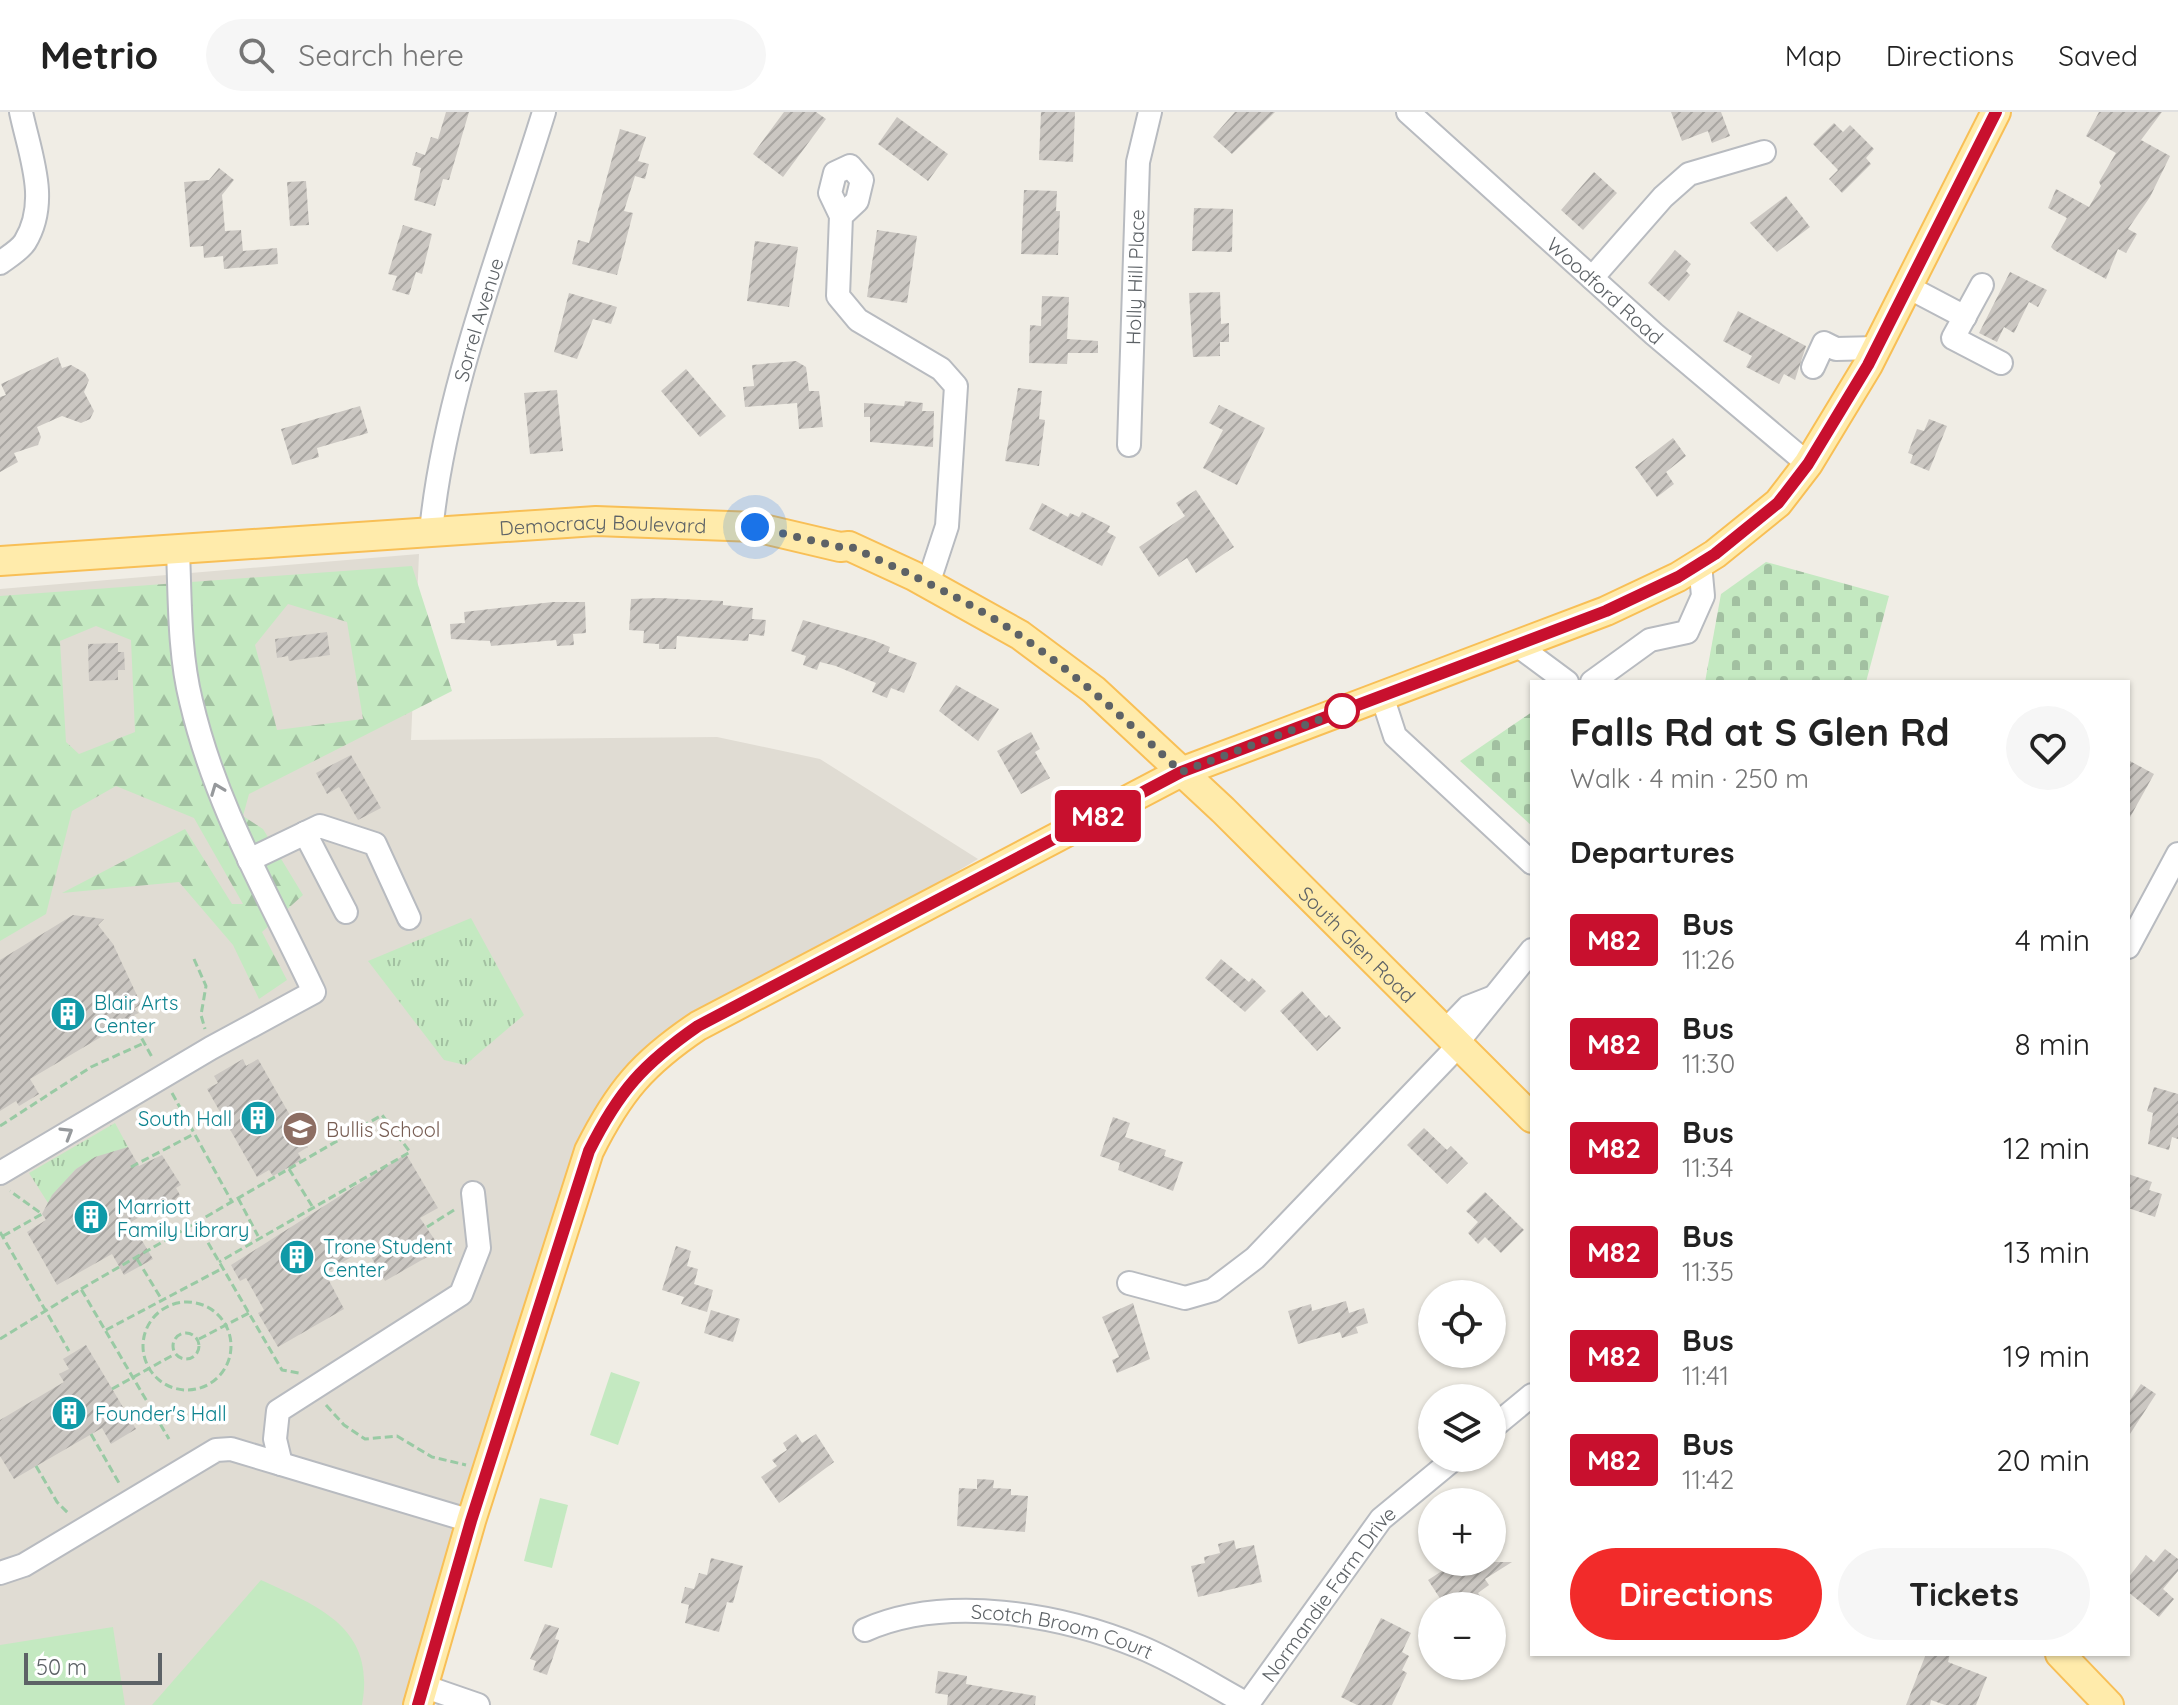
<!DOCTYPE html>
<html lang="en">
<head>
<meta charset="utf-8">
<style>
	body { margin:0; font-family:Quicksand,sans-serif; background:#f6f6f6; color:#222; height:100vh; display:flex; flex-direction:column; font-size:30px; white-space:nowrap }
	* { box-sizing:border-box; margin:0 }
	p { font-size:26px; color:#767676 }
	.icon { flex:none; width:44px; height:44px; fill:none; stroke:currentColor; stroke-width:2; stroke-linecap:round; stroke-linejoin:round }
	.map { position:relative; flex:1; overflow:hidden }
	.details { position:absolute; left:1530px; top:568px; width:600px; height:976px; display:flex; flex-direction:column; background:#fff; border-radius:0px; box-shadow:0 2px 6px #0004 }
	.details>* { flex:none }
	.badge { padding:0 16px; border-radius:6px; font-size:28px; line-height:52px }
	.tools { position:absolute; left:1418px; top:1168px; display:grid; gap:16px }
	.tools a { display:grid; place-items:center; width:88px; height:88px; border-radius:50%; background:#fff; box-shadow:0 2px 6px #0004; font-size:40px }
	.scale { position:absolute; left:24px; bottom:20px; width:138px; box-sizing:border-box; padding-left:8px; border:4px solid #5d6266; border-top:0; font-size:22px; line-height:28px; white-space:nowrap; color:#5d6266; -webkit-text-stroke:6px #fff; paint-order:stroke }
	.you { position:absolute; width:40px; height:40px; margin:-20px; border:6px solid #fff; border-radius:50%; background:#1a73e8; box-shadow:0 0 0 12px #1a73e833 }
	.map>.badge { position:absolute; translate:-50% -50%; box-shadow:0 0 0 4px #fff }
	h2 { padding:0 40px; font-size:30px; line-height:72px }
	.round { display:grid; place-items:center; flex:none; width:84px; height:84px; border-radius:42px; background:#f6f6f6 }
	.headline { display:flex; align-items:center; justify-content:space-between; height:136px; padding:0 40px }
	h1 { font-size:38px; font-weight:800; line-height:60px }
	.primary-button { display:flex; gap:16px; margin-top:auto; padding:16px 40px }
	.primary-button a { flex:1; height:92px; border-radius:48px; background:#f22b2a; color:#fff; font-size:32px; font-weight:800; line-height:92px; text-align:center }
	.primary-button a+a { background:#f6f6f6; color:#222 }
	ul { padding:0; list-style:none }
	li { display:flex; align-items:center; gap:24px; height:104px; padding:0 40px }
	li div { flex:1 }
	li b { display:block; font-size:30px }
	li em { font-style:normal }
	li .badge { min-width:88px; font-weight:700; text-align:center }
	header { display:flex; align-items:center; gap:48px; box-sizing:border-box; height:112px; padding:0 40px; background:#fff; border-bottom:2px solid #e0e0e0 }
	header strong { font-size:38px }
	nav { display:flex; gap:44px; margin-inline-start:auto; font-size:28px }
	.search { width:560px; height:72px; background:#f6f6f6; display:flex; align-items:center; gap:20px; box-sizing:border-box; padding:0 28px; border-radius:44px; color:#767676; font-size:30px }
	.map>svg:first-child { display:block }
</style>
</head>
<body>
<header>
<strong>Metrio</strong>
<div class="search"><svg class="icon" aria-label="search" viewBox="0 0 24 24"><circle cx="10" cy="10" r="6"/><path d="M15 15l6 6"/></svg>Search here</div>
<nav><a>Map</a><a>Directions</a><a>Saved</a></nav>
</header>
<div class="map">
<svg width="2178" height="1593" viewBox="0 0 2178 1593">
	<defs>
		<pattern id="grass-tufts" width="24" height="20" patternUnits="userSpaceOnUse" patternTransform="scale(2)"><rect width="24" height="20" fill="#c4e9c1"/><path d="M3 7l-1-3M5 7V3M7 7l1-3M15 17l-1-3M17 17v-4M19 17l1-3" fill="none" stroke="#a2c0a1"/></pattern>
		<pattern id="forest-firs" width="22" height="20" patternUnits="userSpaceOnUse" patternTransform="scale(2)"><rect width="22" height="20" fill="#c4e9c1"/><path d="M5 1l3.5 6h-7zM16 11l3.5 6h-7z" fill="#a2c0a1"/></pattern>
		<pattern id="cemetery-stones" width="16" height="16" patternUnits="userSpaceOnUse" patternTransform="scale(2)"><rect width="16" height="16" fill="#c4e9c1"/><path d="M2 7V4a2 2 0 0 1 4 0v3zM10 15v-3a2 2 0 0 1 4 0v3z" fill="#a2c0a1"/></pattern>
		<pattern id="building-hatch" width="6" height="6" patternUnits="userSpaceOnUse" patternTransform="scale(2)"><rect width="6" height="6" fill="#cbc7c2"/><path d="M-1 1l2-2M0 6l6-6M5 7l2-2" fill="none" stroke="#a8a5a1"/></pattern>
	</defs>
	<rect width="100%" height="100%" fill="#f0ede5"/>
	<polygon fill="#e0dcd3" points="419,442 411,628 717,625 820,647 978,747 698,914 612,994 418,1593 0,1593 0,477"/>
	<g fill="url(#grass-tufts)">
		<polygon points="471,806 524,903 465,953 444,948 368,849"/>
		<polygon points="115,1011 128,1035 76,1057 48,1091 29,1061"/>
	</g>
	<path fill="url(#forest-firs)" fill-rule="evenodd" d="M412,454L452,579L249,682L243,704L263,717L303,783L262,820L287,868L259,887L233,833L179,770L62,781L185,717L232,792H243L194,706L116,674L72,699L46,802L0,829V484ZM288,492L347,510L363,607L277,618L255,533ZM96,514L131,528L135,620L79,642L66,630L60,529Z"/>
	<g fill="url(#cemetery-stones)">
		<polygon points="1766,450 1889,484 1866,570 1705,570 1721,482"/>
		<polygon points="1532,600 1532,714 1460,649"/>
	</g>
	<g fill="#c4e9c1">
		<polygon points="611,1260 640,1270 618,1333 590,1323"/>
		<polygon points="540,1386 568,1393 552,1456 524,1449"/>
		<path d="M261,1468C320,1495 376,1516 362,1593H152Z"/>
		<polygon points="113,1515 125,1593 0,1593 0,1533"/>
	</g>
	<g fill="url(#building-hatch)">
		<polygon points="446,0 469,0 449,68 443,67 435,94 414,88 421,56 412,53 416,40 425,43 431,25 438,27"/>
		<polygon points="784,0 816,0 826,7 783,65 753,42"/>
		<polygon points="1041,0 1075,0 1073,50 1039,48"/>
		<polygon points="1235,0 1275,0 1232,42 1213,25"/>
		<polygon points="1671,0 1721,0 1730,24 1712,31 1708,19 1682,29"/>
		<polygon points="2099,0 2162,0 2141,28 2170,44 2150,85 2128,117 2137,122 2126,141 2118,137 2106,167 2054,138 2051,135 2067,106 2048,96 2056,77 2089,95 2101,74 2099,70 2116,41 2086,24"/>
		<polygon points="897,5 948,42 928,69 878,32"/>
		<polygon points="1834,11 1843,20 1850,13 1874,37 1866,46 1871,52 1842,81 1829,67 1838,58 1813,32"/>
		<polygon points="620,17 646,25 638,49 649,52 645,67 635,64 624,99 633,101 617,163 572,152 578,128 589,131"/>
		<polygon points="219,56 234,68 222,83 225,119 241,118 243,139 277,136 278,152 224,157 223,144 204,146 203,134 190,135 184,70 209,68"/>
		<polygon points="1594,60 1617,81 1583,118 1561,98"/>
		<polygon points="306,69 309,113 290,114 287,70"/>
		<polygon points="1024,78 1057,79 1056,99 1060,99 1058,143 1021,142"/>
		<polygon points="1786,84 1810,115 1777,140 1750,111"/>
		<polygon points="1194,96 1233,97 1232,140 1192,139"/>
		<polygon points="403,113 432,122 422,162 416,160 409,183 392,178 397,164 388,162"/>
		<polygon points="877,118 917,124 907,191 867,185"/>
		<polygon points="755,129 798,135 789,195 747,189"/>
		<polygon points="1675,138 1691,152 1686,159 1690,163 1669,189 1648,171"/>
		<polygon points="2010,160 2047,178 2038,195 2029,190 2014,221 2004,215 1997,230 1979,221"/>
		<polygon points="1220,180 1221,212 1229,211 1229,230 1220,230 1220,244 1193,245 1189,181"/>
		<polygon points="569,181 617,195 611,212 593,207 577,247 554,240"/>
		<polygon points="1042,184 1069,185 1067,227 1098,229 1098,241 1068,241 1067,252 1029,251 1030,213 1041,214"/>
		<polygon points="1738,199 1806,234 1795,268 1784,262 1779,272 1746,255 1752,244 1723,229"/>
		<polygon points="58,245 62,256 71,253 85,261 89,268 84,280 94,299 90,307 81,311 62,304 37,315 41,325 38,333 14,341 18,350 0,360 0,285 6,283 1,272"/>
		<polygon points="796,249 806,255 809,279 819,279 823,315 799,317 797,291 745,295 743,275 754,274 752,253"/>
		<polygon points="686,257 726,304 700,325 661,279"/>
		<polygon points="1018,276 1042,279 1039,307 1045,308 1039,354 1005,349"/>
		<polygon points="557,278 563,339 530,342 524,281"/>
		<polygon points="905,289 923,291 922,299 934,299 933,335 870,330 870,305 864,305 864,291 904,294"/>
		<polygon points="1219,293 1265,316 1237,373 1203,356 1223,318 1209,311"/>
		<polygon points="360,294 368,321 317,336 319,345 292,353 281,317"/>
		<polygon points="1929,307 1947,314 1929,359 1910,351 1913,343 1908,341 1917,317 1924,319"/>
		<polygon points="1673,326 1686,344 1666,360 1674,372 1657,385 1635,355"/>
		<polygon points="1196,378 1234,435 1196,461 1187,446 1159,465 1139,435 1185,404 1176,391"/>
		<polygon points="1042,391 1068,405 1070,401 1079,405 1082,400 1110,414 1107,420 1116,425 1102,454 1029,417"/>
		<polygon points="659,486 723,489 723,493 753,496 752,507 766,508 764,524 749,522 748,529 677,524 676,537 659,537 659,532 643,531 644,519 629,518 631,487"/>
		<polygon points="553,490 585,490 586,521 573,522 574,533 557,534 556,528 491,534 490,529 451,527 450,512 465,511 464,500"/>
		<polygon points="803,508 873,528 890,535 888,540 917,551 904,581 891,576 887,586 872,580 876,571 836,554 820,550 817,558 803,553 806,544 791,539"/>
		<polygon points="327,520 330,543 289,549 288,544 277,546 275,527"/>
		<polygon points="118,531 118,540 124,540 125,558 118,558 118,568 89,569 88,532"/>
		<polygon points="956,573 999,597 978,629 939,599"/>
		<polygon points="1031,620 1040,637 1035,640 1050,666 1021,682 997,639"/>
		<polygon points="351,643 381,696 358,708 339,675 327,682 316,661"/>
		<polygon points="2128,648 2154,662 2128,709"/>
		<polygon points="73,803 104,807 98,813 113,832 141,892 134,897 139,901 134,903 141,912 128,921 123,912 30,967 39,982 19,994 16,989 0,999 0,848"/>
		<polygon points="1221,847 1249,870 1252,866 1266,879 1245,900 1205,866"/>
		<polygon points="1302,879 1326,906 1329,903 1341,916 1317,939 1280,899"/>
		<polygon points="243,947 246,954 258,947 308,1035 298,1041 302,1048 273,1064 269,1058 257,1065 207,977 218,971 214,964"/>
		<polygon points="2154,975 2178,982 2178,1027 2172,1025 2169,1038 2148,1032 2153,1001 2147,999"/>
		<polygon points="1113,1005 1130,1011 1125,1025 1166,1038 1164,1044 1183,1050 1173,1079 1118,1058 1120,1051 1100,1044"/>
		<polygon points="1424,1016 1447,1038 1451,1034 1468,1051 1447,1072 1407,1033"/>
		<polygon points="128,1035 139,1054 162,1043 181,1073 176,1076 180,1083 167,1097 160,1100 157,1095 131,1110 153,1147 124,1163 112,1142 57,1173 27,1120 46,1108 42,1102 52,1083 76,1057 95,1045"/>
		<polygon points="406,1042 438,1096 420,1106 441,1137 385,1169 366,1136 325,1161 344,1197 278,1235 258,1201 264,1198 246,1166 240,1169 231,1153"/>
		<polygon points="2128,1062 2152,1070 2149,1078 2162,1082 2155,1105 2128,1096"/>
		<polygon points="1485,1080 1524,1118 1501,1141 1485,1125 1478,1132 1468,1121 1478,1110 1466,1099"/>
		<polygon points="676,1134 691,1139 687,1154 698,1157 694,1172 713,1178 707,1200 681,1192 684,1185 662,1178"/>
		<polygon points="1346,1189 1349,1201 1364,1196 1368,1211 1356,1215 1358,1221 1342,1226 1340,1220 1298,1232 1288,1199 1311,1192 1312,1199"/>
		<polygon points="1133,1191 1150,1247 1117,1261 1112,1248 1119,1245 1102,1205"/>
		<polygon points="711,1198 740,1207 733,1230 704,1221"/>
		<polygon points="86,1233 136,1317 111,1332 102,1316 14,1367 0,1344 0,1308 64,1270 59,1262 69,1257 63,1247"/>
		<polygon points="2141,1272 2156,1282 2128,1325 2128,1291"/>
		<polygon points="796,1322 802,1331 816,1322 834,1350 779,1391 761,1365 777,1354 772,1348 787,1338 783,1331"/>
		<polygon points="977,1367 994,1368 993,1376 1011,1377 1011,1383 1028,1384 1025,1420 957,1414 959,1376 977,1377"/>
		<polygon points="1234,1428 1236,1437 1254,1433 1262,1470 1198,1485 1191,1454 1205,1451 1204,1445 1220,1441 1218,1432"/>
		<polygon points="2165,1437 2178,1447 2178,1459 2163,1477 2174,1487 2159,1505 2128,1480 2128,1466 2146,1443 2154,1450"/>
		<polygon points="711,1446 743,1454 733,1491 727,1490 719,1520 685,1511 689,1493 681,1491 685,1475 694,1477 699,1461 707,1463"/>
		<polygon points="1456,1450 1512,1450 1485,1467 1489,1473 1478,1481 1483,1489 1474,1494 1445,1494 1428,1468"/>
		<polygon points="1381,1506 1411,1521 1402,1540 1409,1544 1402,1558 1407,1561 1392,1593 1357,1593 1341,1585"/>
		<polygon points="545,1512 559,1516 555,1527 559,1528 547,1563 533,1558 536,1549 530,1547"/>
		<polygon points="1926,1542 1950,1542 1948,1550 1987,1565 1976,1593 1945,1593 1931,1588 1930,1593 1906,1593"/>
		<polygon points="938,1559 967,1564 966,1572 1036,1584 1035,1593 947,1593 948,1583 935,1581"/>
	</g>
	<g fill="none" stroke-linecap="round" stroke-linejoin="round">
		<defs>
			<g id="minor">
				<path id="s1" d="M1408,0L1654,222L1808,352"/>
				<polyline points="841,104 830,81 835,61 850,54 862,68 857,89 841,104 838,184 858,208 941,257 956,274 947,414 928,472"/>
				<path d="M0,151C8,145 20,138 25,130C50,89 30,43 21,0"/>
				<polyline points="1592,166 1663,85 1689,62 1764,40"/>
				<polyline points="1982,173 1953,226 2001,251"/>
				<polyline points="1908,175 1965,205"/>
				<polyline points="1813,255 1824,231 1836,237 1877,236"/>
				<path id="s2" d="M1129,333L1138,50L1150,0"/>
				<path id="s3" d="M431,420C444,282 503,133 544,0"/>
				<polyline points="1517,533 1567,570"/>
				<polyline points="1592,570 1650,528 1687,520 1703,484 1700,452"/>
				<polyline points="1382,584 1395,624 1532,751"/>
				<polyline points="305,721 346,800"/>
				<polyline points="249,748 320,714 375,732 409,806"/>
				<polyline points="2128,835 2178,742"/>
				<polyline points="1445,919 1468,895 1491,886"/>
				<polyline points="1457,931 1532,838"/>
				<path d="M0,1061L211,936L314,880C268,782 216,696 191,589C179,541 180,487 178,438"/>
				<polyline points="1129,1171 1185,1186 1213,1178 1255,1146 1459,933"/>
				<polyline points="1492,1316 1532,1283"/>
				<polyline points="281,1352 471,1409"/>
				<polyline points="0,1461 24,1453 216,1338 231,1337 281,1352 275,1327 278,1299 461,1182 479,1136 473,1081"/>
				<path id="s4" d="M865,1518C946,1482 1060,1502 1140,1535C1177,1550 1214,1574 1249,1593"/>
				<polyline points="423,1574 478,1593"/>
				<path id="s5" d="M1247,1593L1381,1407L1455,1346"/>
			</g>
			<g id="major">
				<path id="s6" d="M0,449L596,409L755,415L840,435L849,434L914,464L1020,523L1094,578L1223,698L1532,1006"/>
				<polyline points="2060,1542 2109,1593"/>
				<path d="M418,1593L471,1409L589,1039C619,979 643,951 698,914L1181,660L1606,499L1678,465L1715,442L1778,391L1808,352L1868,253L1996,0"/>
			</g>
		</defs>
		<use href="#minor" stroke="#b8bbc0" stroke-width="26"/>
		<use href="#major" stroke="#f8bf56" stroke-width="32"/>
		<g stroke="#99caa4" stroke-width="3" stroke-dasharray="8 4" stroke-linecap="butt">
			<polyline points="194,847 206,874 201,903 205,917"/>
			<polyline points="136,916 153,947"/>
			<polyline points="172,981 232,1090"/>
			<polyline points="0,1014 91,955 144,931"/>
			<polyline points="131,1055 194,1022"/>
			<polyline points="289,1057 312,1094"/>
			<polyline points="238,1086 258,1124"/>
			<polyline points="196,1110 282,1258 299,1261"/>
			<polyline points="427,1115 454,1098"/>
			<polyline points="0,1120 69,1239"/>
			<polyline points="3,1124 42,1102 10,1079"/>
			<polyline points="137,1147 162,1188"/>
			<polyline points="81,1177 382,1003 410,1040 219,1150"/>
			<circle cx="187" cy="1234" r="44"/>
			<polyline points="106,1218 223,1156"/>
			<circle cx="186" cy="1234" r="13"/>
			<polyline points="0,1227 81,1177 169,1327"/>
			<polyline points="199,1227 249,1201"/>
			<polyline points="112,1277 175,1242"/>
			<polyline points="326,1293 344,1313 365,1327 397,1324 432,1345 466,1353"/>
			<polyline points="91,1322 119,1371"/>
			<polyline points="36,1354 57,1390 68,1401"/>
		</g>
		<use href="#minor" stroke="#fff" stroke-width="22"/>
		<use href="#major" stroke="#ffebab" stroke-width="28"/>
	</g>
	<defs><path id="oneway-chevron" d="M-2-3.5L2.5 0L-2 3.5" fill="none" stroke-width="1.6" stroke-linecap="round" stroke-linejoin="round" transform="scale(2)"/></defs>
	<g stroke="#96999c">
		<use href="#oneway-chevron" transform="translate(217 677) rotate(-111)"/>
		<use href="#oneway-chevron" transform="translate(67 1021) rotate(-31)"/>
	</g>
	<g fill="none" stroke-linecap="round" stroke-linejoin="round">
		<defs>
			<path id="line" d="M418,1593L471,1409L589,1039C619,979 643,952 698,914L1181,660L1606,499L1678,465L1715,442L1778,391L1808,352L1868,253L1996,0"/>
		</defs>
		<use href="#line" stroke="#fff" stroke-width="18"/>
		<use href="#line" stroke="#c8102e" stroke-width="12"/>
		<path stroke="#5d6266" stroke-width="8" stroke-dasharray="0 14.4" d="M755,415L840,435L849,434C907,461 969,488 1022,525C1080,565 1130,612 1181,660L1353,595L1342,599"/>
	</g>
	<defs>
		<symbol id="building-disc" viewBox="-11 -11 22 22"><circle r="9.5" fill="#0f9aa8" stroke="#fff"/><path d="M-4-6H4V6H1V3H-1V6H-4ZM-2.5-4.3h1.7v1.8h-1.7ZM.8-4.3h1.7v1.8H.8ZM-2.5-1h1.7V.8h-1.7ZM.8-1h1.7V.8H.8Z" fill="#fff"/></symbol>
		<symbol id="school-disc" viewBox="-11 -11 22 22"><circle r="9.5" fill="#8d6e63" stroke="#fff"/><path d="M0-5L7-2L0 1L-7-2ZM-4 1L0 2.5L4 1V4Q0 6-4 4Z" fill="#fff"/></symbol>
	</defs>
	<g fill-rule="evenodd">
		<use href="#building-disc" x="48" y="882" width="40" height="40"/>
		<use href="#building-disc" x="238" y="986" width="40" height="40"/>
		<use href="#school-disc" x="280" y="997" width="40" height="40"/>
		<use href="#building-disc" x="71" y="1085" width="40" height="40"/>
		<use href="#building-disc" x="277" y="1125" width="40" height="40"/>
		<use href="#building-disc" x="49" y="1281" width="40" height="40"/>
	</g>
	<circle fill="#fff" stroke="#c8102e" stroke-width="4" cx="1342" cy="599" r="16"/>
	<g text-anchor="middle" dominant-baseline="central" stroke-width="7" stroke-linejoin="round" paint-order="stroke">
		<g font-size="20" fill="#5d6266" stroke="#fff">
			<text stroke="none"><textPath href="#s2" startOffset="168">Holly Hill Place</textPath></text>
			<text stroke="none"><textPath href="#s1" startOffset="266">Woodford Road</textPath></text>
			<text stroke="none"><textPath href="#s3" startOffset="218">Sorrel Avenue</textPath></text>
			<text stroke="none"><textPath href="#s6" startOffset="604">Democracy Boulevard</textPath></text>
			<text stroke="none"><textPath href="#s6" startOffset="1504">South Glen Road</textPath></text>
			<text stroke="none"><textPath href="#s5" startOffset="138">Normandie Farm Drive</textPath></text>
			<text stroke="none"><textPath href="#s4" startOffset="202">Scotch Broom Court</textPath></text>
		</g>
		<g font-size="20" fill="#0d838f" stroke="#fff" text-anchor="start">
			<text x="94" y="890">Blair Arts<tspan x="94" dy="23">Center</tspan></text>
			<text x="232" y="1006" text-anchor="end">South Hall</text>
			<text x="117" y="1094">Marriott<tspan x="117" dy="23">Family Library</tspan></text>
			<text x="323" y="1134">Trone Student<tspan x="323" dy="23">Center</tspan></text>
			<text x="95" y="1301">Founder's Hall</text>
		</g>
		<g font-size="20" fill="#785e54" stroke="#fff" text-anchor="start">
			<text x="326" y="1017">Bullis School</text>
		</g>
	</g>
</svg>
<div class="tools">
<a><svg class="icon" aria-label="locate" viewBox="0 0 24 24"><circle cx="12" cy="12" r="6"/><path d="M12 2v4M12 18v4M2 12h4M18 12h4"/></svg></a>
<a><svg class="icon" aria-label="layers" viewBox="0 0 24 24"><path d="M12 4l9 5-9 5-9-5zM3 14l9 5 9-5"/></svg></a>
<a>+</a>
<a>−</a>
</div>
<div class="scale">50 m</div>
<div class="you" style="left:755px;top:415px"></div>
<b class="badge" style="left:1098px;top:704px;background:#c8102e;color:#fff">M82</b>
<section class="details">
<div class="headline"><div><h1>Falls Rd at S Glen Rd</h1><p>Walk · 4 min · 250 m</p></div><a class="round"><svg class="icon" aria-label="heart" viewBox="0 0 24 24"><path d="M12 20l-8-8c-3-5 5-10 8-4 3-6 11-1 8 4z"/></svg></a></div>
<h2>Departures</h2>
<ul>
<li><span class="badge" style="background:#c8102e;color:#fff">M82</span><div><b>Bus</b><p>11:26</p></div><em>4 min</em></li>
<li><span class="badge" style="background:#c8102e;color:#fff">M82</span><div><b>Bus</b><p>11:30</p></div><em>8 min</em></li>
<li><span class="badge" style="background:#c8102e;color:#fff">M82</span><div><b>Bus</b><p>11:34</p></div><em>12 min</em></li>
<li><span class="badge" style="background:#c8102e;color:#fff">M82</span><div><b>Bus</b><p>11:35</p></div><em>13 min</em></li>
<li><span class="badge" style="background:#c8102e;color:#fff">M82</span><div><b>Bus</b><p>11:41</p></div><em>19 min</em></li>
<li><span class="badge" style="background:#c8102e;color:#fff">M82</span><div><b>Bus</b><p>11:42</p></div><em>20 min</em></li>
</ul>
<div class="primary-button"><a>Directions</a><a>Tickets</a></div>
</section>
</div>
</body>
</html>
